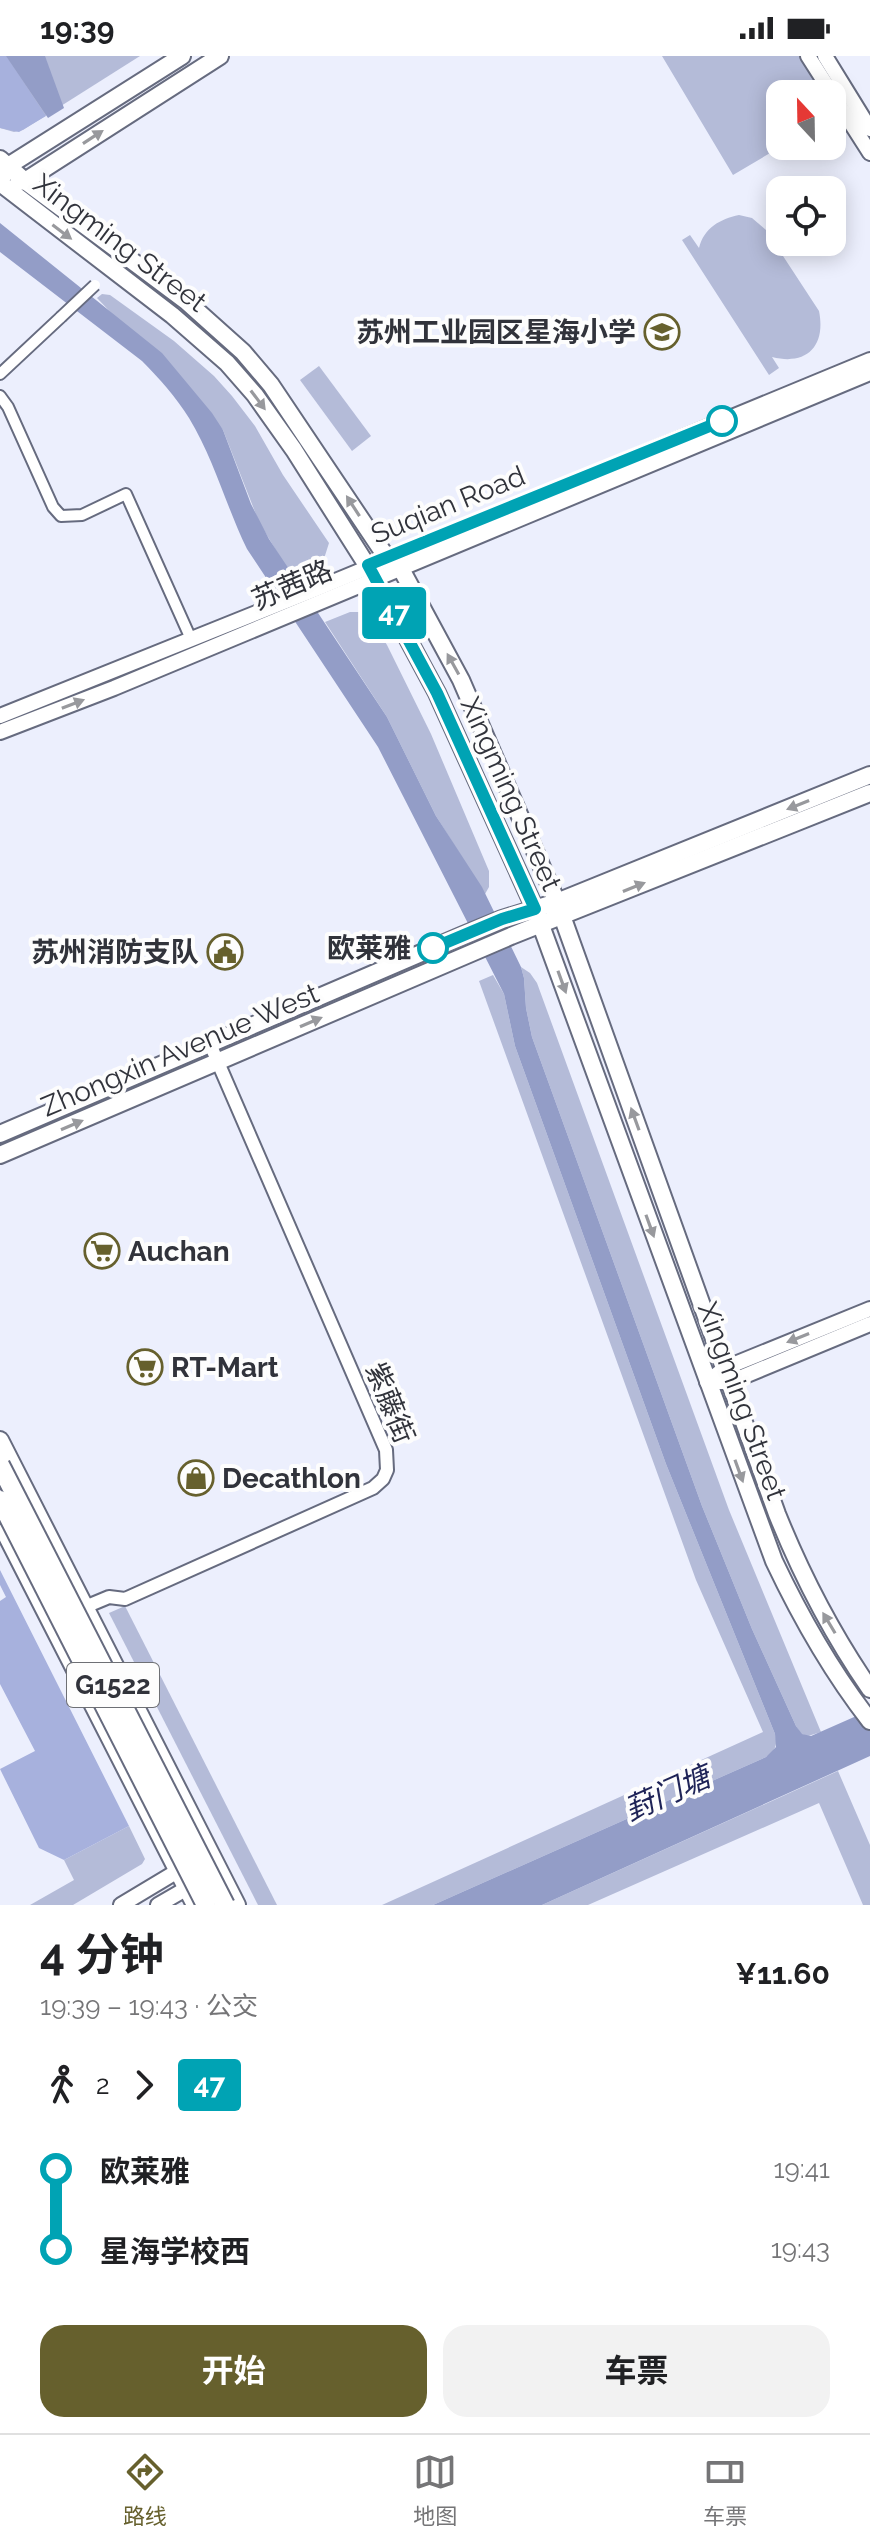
<!DOCTYPE html>
<html lang="zh">
<head>
<meta charset="utf-8">
<style>
	body { margin:0; font-family:Raleway,"Noto Sans SC",sans-serif; background:#f2f2f2; color:#202124; height:100vh; display:flex; flex-direction:column; font-size:30px; white-space:nowrap }
	* { box-sizing:border-box; margin:0 }
	p { font-size:26px; color:#757577 }
	.icon { flex:none; width:44px; height:44px; fill:none; stroke:currentColor; stroke-width:2; stroke-linecap:round; stroke-linejoin:round }
	.map { position:relative; height:1849px; overflow:hidden }
	.sheet { display:flex; flex-direction:column; background:#fff; flex:1 }
	.sheet>* { flex:none }
	.badge { padding:0 16px; border-radius:6px; font-size:28px; line-height:52px }
	.needle { width:52px; rotate:338deg }
	.fabs { position:absolute; left:766px; top:24px; display:grid; gap:16px }
	.fabs a { display:grid; place-items:center; width:80px; height:80px; border-radius:16px; background:#fff; box-shadow:0 4px 20px #0003; font-size:40px }
	.map>.badge { position:absolute; translate:-50% -50%; box-shadow:0 0 0 4px #fff }
	.legs { display:flex; align-items:center; gap:12px; height:88px; padding:0 40px; font-size:26px }
	.legs p { margin-inline-start:auto }
	.overview { display:flex; align-items:center; justify-content:space-between; height:136px; padding:0 40px }
	h1 { font-size:44px; font-weight:700; line-height:60px }
	.action { display:flex; gap:16px; margin-top:auto; padding:16px 40px }
	.action a { flex:1; height:92px; border-radius:24px; background:#66602d; color:#fff; font-size:32px; font-weight:700; line-height:92px; text-align:center }
	.action a+a { background:#f2f2f2; color:#202124 }
	ul { padding:0 40px; list-style:none }
	li { display:flex; align-items:center; gap:28px; height:80px; font-size:30px }
	li i { display:grid; place-items:center; width:12px; height:100%; margin:0 10px; background:currentColor }
	li i::after { content:''; width:20px; height:20px; margin:-10px; border:6px solid; border-radius:50%; background:#fff }
	li p { margin-inline-start:auto }
	li:first-child i { background:linear-gradient(#0000 50%,currentColor 0) }
	li:last-child i { background:linear-gradient(currentColor 50%,#0000 0) }
	.status { display:flex; justify-content:space-between; align-items:center; height:56px; padding:0 40px; background:#fff; direction:ltr }
	.status svg { height:22px; fill:currentColor }
	.dock { display:flex; justify-content:space-around; align-items:center; height:112px; border-top:2px solid #e0e0e0; background:#fff; font-size:22px; color:#757577 }
	.dock a { display:grid; justify-items:center; gap:4px }
	.dock .current { color:#66602d }
	.map>svg:first-child { display:block }
</style>
</head>
<body>
<div class="status"><b>19:39</b><svg viewBox="0 0 49 12"><path d="M0 12V9h3v3zM5 12V6h3v6zM10 12V3h3v9zM15 12V0h3v12zM26 1h20v11H26zM47 4h2v5h-2z"/></svg></div>
<div class="map">
<svg width="870" height="1849" viewBox="0 0 870 1849">
	<rect width="100%" height="100%" fill="#eceffd"/>
	<g fill="#b4bbd8">
		<polygon points="0,0 140,0 23,74 14,76 0,72"/>
		<polygon points="662,0 799,0 822,38 780,38 780,90 782,90 733,119"/>
		<path d="M739,159L752,162L766,174L819,255C826,290 807,310 772,301L779,312L769,319L682,184L690,179L699,192C704,172 720,163 739,159Z"/>
		<polygon points="102,238 110,239 174,285 214,320 232,340 255,370 283,419 329,487 322,509 292,521 259,466 223,374 97,242"/>
		<polygon points="319,310 371,380 352,395 300,324"/>
		<polygon points="350,556 360,556 371,564 387,589 431,678 489,815 489,831 485,838 436,760 387,661 325,566"/>
		<polygon points="521,911 530,917 537,927 729,1454 821,1676 808,1680 801,1678 796,1670 752,1573 702,1450 532,981 526,952 524,922"/>
		<path d="M493,919L504,938L515,990L666,1408L775,1678C778,1689 775,1695 766,1701L433,1849H382L763,1676L696,1524L479,925Z"/>
		<polygon points="125,1550 277,1849 258,1849 109,1557"/>
		<polygon points="838,1715 870,1789 870,1849 863,1849 819,1747 588,1849 542,1849"/>
		<polygon points="129,1770 145,1803 142,1808 73,1849 30,1849 74,1824 64,1804"/>
	</g>
	<g fill="#a7b1dd">
		<polygon points="0,0 6,0 9,4 46,60 19,76 0,72"/>
		<polygon points="0,1514 129,1770 64,1804 39,1792 0,1713 35,1695 0,1628 0,1545 6,1541 0,1529"/>
	</g>
	<g fill="#939dc7">
		<polygon points="6,0 45,0 64,52 48,62"/>
		<path d="M0,167L162,297L212,357L223,374L251,448L269,483L387,661L436,760L482,831L521,911L524,922L526,952L532,981L702,1450L752,1573L796,1670L802,1678L811,1680L870,1654V1700L542,1849H433L766,1701L776,1691L775,1678L666,1408L515,990L504,938L378,691L247,493C226,450 214,403 189,362C176,341 159,322 142,305L0,196Z"/>
	</g>
	<g fill="none" stroke-linecap="round" stroke-linejoin="round">
		<defs>
			<g id="minor">
				<polyline points="0,318 61,261"/>
				<polyline points="0,340 8,351 53,451 61,460 82,459 126,438 191,583"/>
			</g>
			<polyline id="tertiary" points="85,1551 109,1541 125,1543 373,1432 383,1423 387,1414 386,1394 210,988"/>
			<g id="secondary">
				<polyline points="808,0 870,97"/>
				<polyline points="825,0 870,73"/>
				<polyline points="0,660 316,533 870,304"/>
				<polyline points="0,676 114,632 870,317"/>
				<polyline points="707,1326 725,1312 870,1253"/>
				<polyline points="719,1326 730,1326 870,1268"/>
				<polyline points="121,1849 186,1810"/>
				<polyline points="158,1849 196,1827"/>
			</g>
			<g id="primary">
				<path d="M0,103L25,125L186,245L243,296L271,329L387,502L400,511L461,624L557,846L777,1458C802,1520 832,1578 870,1633"/>
				<polyline points="4,119 8,110 182,0"/>
				<polyline points="18,126 25,125 220,0"/>
				<path d="M0,127L172,259L227,307L255,339L294,394L375,522L437,637L535,853L774,1505C801,1562 831,1615 870,1665"/>
				<polyline points="0,1078 461,880 502,863 557,846 870,719"/>
				<polyline points="0,1099 511,880 870,737"/>
				<polyline points="0,1384 237,1849"/>
				<polyline points="0,1467 195,1849"/>
			</g>
		</defs>
		<use href="#minor" stroke="#666b7f" stroke-width="14"/>
		<use href="#tertiary" stroke="#666b7f" stroke-width="16"/>
		<use href="#secondary" stroke="#666b7f" stroke-width="18"/>
		<use href="#primary" stroke="#666b7f" stroke-width="20"/>
		<use href="#minor" stroke="#fff" stroke-width="10"/>
		<use href="#tertiary" stroke="#fff" stroke-width="12"/>
		<use href="#secondary" stroke="#fff" stroke-width="14"/>
		<use href="#primary" stroke="#fff" stroke-width="16"/>
		<defs>
			<polyline id="minor-bridge" points="61,261 95,229"/>
			<g id="motorway-bridge">
				<polyline points="0,1409 225,1849"/>
				<polyline points="0,1444 206,1849"/>
			</g>
		</defs>
		<use href="#minor-bridge" stroke="#666b7f" stroke-width="14" stroke-linecap="butt"/>
		<use href="#motorway-bridge" stroke="#666b7f" stroke-width="22" stroke-linecap="butt"/>
		<use href="#minor-bridge" stroke="#fff" stroke-width="10"/>
		<use href="#motorway-bridge" stroke="#fff" stroke-width="18"/>
	</g>
	<defs><path id="oneway-solid" d="M-6-.8H1V-3.2L6.5 0L1 3.2V.8H-6Z" transform="scale(2)"/></defs>
	<g fill="#98999d">
		<use href="#oneway-solid" transform="translate(93 81) rotate(-33)"/>
		<use href="#oneway-solid" transform="translate(62 176) rotate(37)"/>
		<use href="#oneway-solid" transform="translate(258 344) rotate(53)"/>
		<use href="#oneway-solid" transform="translate(353 450) rotate(-123)"/>
		<use href="#oneway-solid" transform="translate(453 608) rotate(-119)"/>
		<use href="#oneway-solid" transform="translate(73 648) rotate(-21)"/>
		<use href="#oneway-solid" transform="translate(798 749) rotate(158)"/>
		<use href="#oneway-solid" transform="translate(634 831) rotate(-22)"/>
		<use href="#oneway-solid" transform="translate(562 926) rotate(70)"/>
		<use href="#oneway-solid" transform="translate(311 966) rotate(-23)"/>
		<use href="#oneway-solid" transform="translate(635 1063) rotate(-110)"/>
		<use href="#oneway-solid" transform="translate(72 1069) rotate(-23)"/>
		<use href="#oneway-solid" transform="translate(650 1170) rotate(70)"/>
		<use href="#oneway-solid" transform="translate(798 1282) rotate(158)"/>
		<use href="#oneway-solid" transform="translate(739 1415) rotate(70)"/>
		<use href="#oneway-solid" transform="translate(829 1567) rotate(-121)"/>
	</g>
	<g fill="none" stroke-linecap="round" stroke-linejoin="round">
		<defs>
			<polyline id="line-1" points="433,892 502,863 535,853 437,637 368,509 722,365"/>
		</defs>
		<use href="#line-1" stroke="#fff" stroke-width="18"/>
		<use href="#line-1" stroke="#00a3b4" stroke-width="12"/>
	</g>
	<defs>
		<symbol id="school-ring" viewBox="-11 -11 22 22"><circle r="9.5" fill="#fdfdfd" stroke="#66602d" stroke-width="1.5"/><path d="M0-5L7-2L0 1L-7-2ZM-4 1L0 2.5L4 1V4Q0 6-4 4Z" fill="#66602d"/></symbol>
		<symbol id="civic-ring" viewBox="-11 -11 22 22"><circle r="9.5" fill="#fdfdfd" stroke="#66602d" stroke-width="1.5"/><path d="M-.6-6.5H3V-4.5H.6V-3L4-1V1h2V6H-6V1h2V-1L-.6-3ZM-1.2 2.5V6h2.4V2.5Z" fill="#66602d"/></symbol>
		<symbol id="supermarket-ring" viewBox="-11 -11 22 22"><circle r="9.5" fill="#fdfdfd" stroke="#66602d" stroke-width="1.5"/><path d="M-6-5.5h2.5l.6 2H6L4.5 2H-2.5L-4.4-4H-6ZM-1.5 3.2a1.3 1.3 0 1 0 .1 0ZM3 3.2a1.3 1.3 0 1 0 .1 0Z" fill="#66602d"/></symbol>
		<symbol id="shop-ring" viewBox="-11 -11 22 22"><circle r="9.5" fill="#fdfdfd" stroke="#66602d" stroke-width="1.5"/><path d="M-5-2.5h2.3a2.7 3.5 0 0 1 5.4 0H5L5.5 6h-11ZM-1.5-2.5h3a1.5 2.3 0 0 0-3 0Z" fill="#66602d"/></symbol>
	</defs>
	<g fill-rule="evenodd">
		<use href="#school-ring" x="642" y="256" width="40" height="40"/>
		<use href="#civic-ring" x="205" y="876" width="40" height="40"/>
		<use href="#supermarket-ring" x="82" y="1175" width="40" height="40"/>
		<use href="#supermarket-ring" x="125" y="1291" width="40" height="40"/>
		<use href="#shop-ring" x="176" y="1402" width="40" height="40"/>
	</g>
	<g fill="#fff" stroke="#00a3b4" stroke-width="4">
		<circle cx="722" cy="365" r="14"/>
		<circle cx="433" cy="892" r="14"/>
	</g>
	<g text-anchor="middle" dominant-baseline="central" stroke-width="8" stroke-linejoin="round" paint-order="stroke">
		<rect fill="#fdfdfd" stroke="#6e7075" stroke-width="2" x="67" y="1607" width="92" height="44" rx="6"/>
		<g font-size="26" font-weight="bold" fill="#31333b">
			<text x="113" y="1629">G1522</text>
		</g>
		<g font-size="28" fill="#31333b" stroke="#fdfdfd">
			<text transform="translate(120 187) rotate(37)">Xingming Street</text>
			<text transform="translate(448 449) rotate(-22)">Suqian Road</text>
			<text transform="translate(292 529) rotate(-23)">苏茜路</text>
			<text transform="translate(511 738) rotate(66)">Xingming Street</text>
			<text transform="translate(180 994) rotate(-23)">Zhongxin Avenue West</text>
			<text transform="translate(742 1345) rotate(70)">Xingming Street</text>
			<text transform="translate(390 1347) rotate(68)">紫藤街</text>
		</g>
		<g font-size="28" font-weight="bold" fill="#31333b" stroke="#fdfdfd" text-anchor="start">
			<text x="636" y="276" text-anchor="end">苏州工业园区星海小学</text>
			<text x="199" y="896" text-anchor="end">苏州消防支队</text>
			<text x="128" y="1195">Auchan</text>
			<text x="171" y="1311">RT-Mart</text>
			<text x="222" y="1422">Decathlon</text>
		</g>
		<g font-size="28" font-weight="bold" fill="#31333b" stroke="#fdfdfd" text-anchor="end">
			<text x="411" y="892">欧莱雅</text>
		</g>
		<g font-size="30" font-style="italic" fill="#1e2357" stroke="#fdfdfd">
			<text transform="translate(667 1737) rotate(-24)">葑门塘</text>
		</g>
	</g>
</svg>
<div class="fabs">
<a><svg class="needle" viewBox="-14 -14 28 28"><path d="M0-13l5 13h-10z" fill="#e53935"/><path d="M0 13l5-13h-10z" fill="#757577"/></svg></a>
<a><svg class="icon" aria-label="locate" viewBox="0 0 24 24"><circle cx="12" cy="12" r="6"/><path d="M12 2v4M12 18v4M2 12h4M18 12h4"/></svg></a>
</div>
<b class="badge" style="left:394px;top:557px;background:#00a3b4;color:#fff">47</b>
</div>
<section class="sheet">
<div class="overview"><div><h1>4 分钟</h1><p>19:39 – 19:43 · 公交</p></div><b>¥11.60</b></div>
<div class="legs"><svg class="icon" aria-label="walk" viewBox="0 0 24 24"><circle cx="13" cy="4" r="2"/><path d="M13 8l-2 6 4 7M11 14l-3 7M7 12l3-4h3l4 4"/></svg>2<svg class="icon" aria-label="forward" viewBox="0 0 24 24"><path d="M9 5l7 7-7 7"/></svg><b class="badge" style="background:#00a3b4;color:#fff">47</b></div>
<ul>
<li><i style="color:#00a3b4"></i><b>欧莱雅</b><p>19:41</p></li>
<li><i style="color:#00a3b4"></i><b>星海学校西</b><p>19:43</p></li>
</ul>
<div class="action"><a>开始</a><a>车票</a></div>
</section>
<nav class="dock">
<a class="current"><svg class="icon" aria-label="directions" viewBox="0 0 24 24"><path d="M12 3l9 9-9 9-9-9zM9 14v-3h6M13 9l2 2-2 2"/></svg>路线</a>
<a><svg class="icon" aria-label="map" viewBox="0 0 24 24"><path d="M3 6l6-2 6 2 6-2v14l-6 2-6-2-6 2zM9 4v14M15 6v14"/></svg>地图</a>
<a><svg class="icon" aria-label="tickets" viewBox="0 0 24 24"><path d="M3 7h18v10H3zM15 7v10"/></svg>车票</a>
</nav>
</body>
</html>
